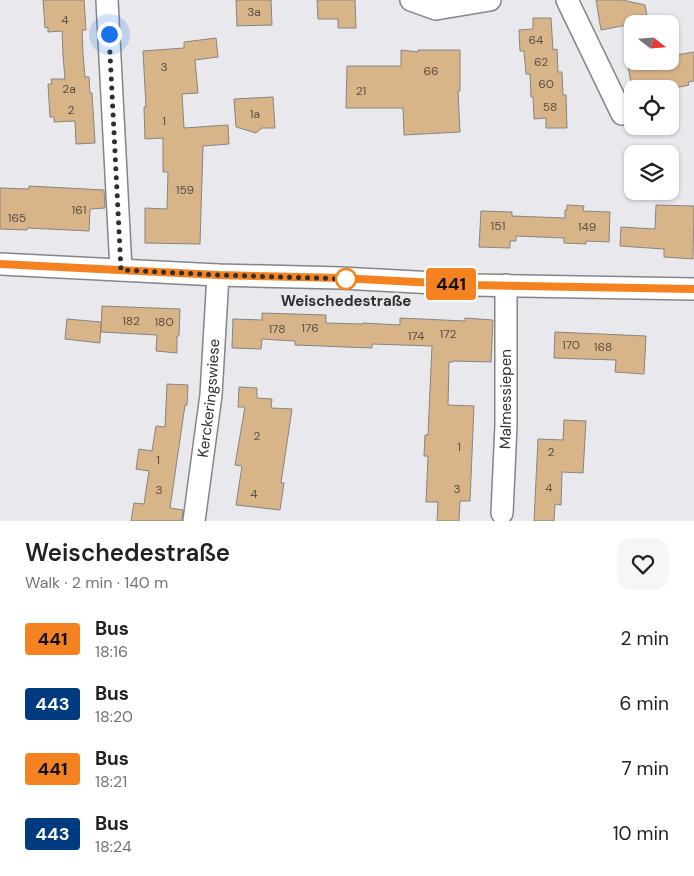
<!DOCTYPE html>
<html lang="en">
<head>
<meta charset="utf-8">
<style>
	body { margin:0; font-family:"DM Sans",sans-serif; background:#f6f6f6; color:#202124; height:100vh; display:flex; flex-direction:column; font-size:19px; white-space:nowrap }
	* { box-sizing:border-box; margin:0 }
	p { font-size:16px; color:#757577 }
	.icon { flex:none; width:28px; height:28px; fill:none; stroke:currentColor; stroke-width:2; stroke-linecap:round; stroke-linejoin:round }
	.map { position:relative; height:521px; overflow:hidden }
	.side { display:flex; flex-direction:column; background:#fff; flex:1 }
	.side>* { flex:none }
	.badge { padding:0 10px; border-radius:4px; font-size:18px; line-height:32px }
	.needle { width:32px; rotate:107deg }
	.controls { position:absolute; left:624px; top:15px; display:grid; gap:10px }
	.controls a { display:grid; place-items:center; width:55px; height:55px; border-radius:10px; background:#fff; box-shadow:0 1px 4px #0004; font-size:25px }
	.you { position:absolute; width:25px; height:25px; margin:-12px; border:4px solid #fff; border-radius:50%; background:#1a73e8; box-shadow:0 0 0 8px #1a73e833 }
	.map>.badge { position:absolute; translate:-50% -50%; box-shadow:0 0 0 2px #fff }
	.round { display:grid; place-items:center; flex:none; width:52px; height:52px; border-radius:15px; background:#f6f6f6 }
	.head { display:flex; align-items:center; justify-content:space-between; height:85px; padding:0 25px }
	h1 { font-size:24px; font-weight:600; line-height:38px }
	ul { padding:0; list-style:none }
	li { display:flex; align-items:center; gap:15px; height:65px; padding:0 25px }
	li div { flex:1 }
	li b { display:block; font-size:19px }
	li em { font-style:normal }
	li .badge { min-width:55px; font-weight:700; text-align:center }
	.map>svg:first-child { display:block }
</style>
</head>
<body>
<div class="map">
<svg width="694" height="521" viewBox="0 0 694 521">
	<rect width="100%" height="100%" fill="#e9e8ec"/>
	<g fill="#d8b489" stroke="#878481">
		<polygon points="43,0 84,0 86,30 82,30 83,54 85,77 89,77 90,93 92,93 95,143 76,144 75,121 54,122 54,117 50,117 48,84 52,84 51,79 65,79 63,55 62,31 48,32 48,27 45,28"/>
		<polygon points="236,0 271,0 272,25 237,26"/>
		<polygon points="317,0 355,0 356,28 338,28 338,19 318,19"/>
		<polygon points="596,0 622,0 645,5 648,21 601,30"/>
		<polygon points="533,18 551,18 553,50 557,49 558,72 562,72 563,95 566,95 567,128 546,128 546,118 534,119 533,97 531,97 530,74 526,74 524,51 520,51 519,30 533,29"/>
		<polygon points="216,38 218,57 195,60 198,93 182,94 184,128 228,125 229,144 203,146 200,244 145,243 145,208 167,209 168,172 163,172 163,138 145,139 144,107 146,107 143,51 184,48 184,42"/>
		<polygon points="401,50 418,52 418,50 460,50 460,91 458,91 460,132 404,135 403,108 346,108 347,66 401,66"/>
		<polygon points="694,52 694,81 688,82 689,85 670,89 635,89 634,83 631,83 627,61 670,61 670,56"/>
		<polygon points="273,97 275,128 262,128 256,133 236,127 234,99"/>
		<polygon points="29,186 104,190 105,208 90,209 89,231 27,228 27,230 0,229 0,188 29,189"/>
		<polygon points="567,205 584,206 583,211 610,212 609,242 586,241 586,244 564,243 564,238 516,236 516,241 510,241 510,248 479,247 481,211 512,212 512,216 565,218 565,210 567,210"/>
		<polygon points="656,205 694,206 693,259 664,257 664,249 620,246 621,227 655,229"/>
		<polygon points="102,306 180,309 179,336 177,336 177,353 156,351 157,335 101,332"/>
		<polygon points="262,313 326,315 326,323 363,324 363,323 400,325 400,318 465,321 465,318 493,320 491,362 453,361 453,362 449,362 448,405 474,406 470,501 460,501 459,521 437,521 438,502 426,502 428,456 424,456 425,435 428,435 432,346 372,344 372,348 295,345 295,341 262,339 261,349 232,348 233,319 262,320"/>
		<polygon points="67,319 101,322 100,343 65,339"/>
		<polygon points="555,332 646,336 644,374 615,372 616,360 554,358"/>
		<polygon points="167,384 188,385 187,405 185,405 170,508 183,510 182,521 131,521 134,503 144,504 149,471 136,469 139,449 152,451 156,426 165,427"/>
		<polygon points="239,387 257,388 257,398 272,399 271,408 292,409 281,483 284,483 280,510 236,505 242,466 235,465 245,407 238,407"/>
		<polygon points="564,420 586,421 583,473 562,472 561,505 555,504 554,521 534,521 538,439 563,440"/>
	</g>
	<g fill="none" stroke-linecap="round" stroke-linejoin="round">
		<defs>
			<g id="minor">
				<polyline points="107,0 121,270"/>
				<polyline points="411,0 436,9 490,0"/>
				<polyline points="567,0 622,114"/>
				<polyline points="0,264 218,275 341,278 473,285 694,289"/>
				<path id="s1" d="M502,513L506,425V285"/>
				<path id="s2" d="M194,521L211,395L218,275"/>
			</g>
		</defs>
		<use href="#minor" stroke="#858488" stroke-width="24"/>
		<use href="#minor" stroke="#fff" stroke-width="21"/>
	</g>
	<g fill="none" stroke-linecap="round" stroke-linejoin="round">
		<defs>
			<polyline id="line" points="0,264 218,275 341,278 473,285 694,289"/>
		</defs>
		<use href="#line" stroke="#fff" stroke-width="11"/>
		<use href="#line" stroke="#f58220" stroke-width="8"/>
		<polyline stroke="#2f2e30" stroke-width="5" stroke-dasharray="0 9" points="109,34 121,270 218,275 346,279"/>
	</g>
	<circle fill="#fff" stroke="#f58220" stroke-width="2.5" cx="346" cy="279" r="10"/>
	<g text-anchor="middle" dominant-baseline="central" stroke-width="5" stroke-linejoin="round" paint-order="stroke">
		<g font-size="12" fill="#595046">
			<text x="254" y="12">3a</text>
			<text x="65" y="20">4</text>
			<text x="536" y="40">64</text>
			<text x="541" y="62">62</text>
			<text x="164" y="67">3</text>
			<text x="431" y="71">66</text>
			<text x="546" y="84">60</text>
			<text x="69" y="89">2a</text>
			<text x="361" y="91">21</text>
			<text x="550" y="107">58</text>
			<text x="71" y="110">2</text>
			<text x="255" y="114">1a</text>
			<text x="164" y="121">1</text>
			<text x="185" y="190">159</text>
			<text x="79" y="210">161</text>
			<text x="17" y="218">165</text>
			<text x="498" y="226">151</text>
			<text x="587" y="227">149</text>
			<text x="131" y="321">182</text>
			<text x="164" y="322">180</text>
			<text x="310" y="328">176</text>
			<text x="277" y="329">178</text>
			<text x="448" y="334">172</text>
			<text x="416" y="336">174</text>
			<text x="571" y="345">170</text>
			<text x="603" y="347">168</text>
			<text x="257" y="436">2</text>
			<text x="459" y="447">1</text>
			<text x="551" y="452">2</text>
			<text x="158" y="460">1</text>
			<text x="549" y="488">4</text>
			<text x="457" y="489">3</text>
			<text x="159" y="490">3</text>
			<text x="254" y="494">4</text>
		</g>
		<g font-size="15" font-weight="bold" fill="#2f2e30" stroke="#e9e8ec">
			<text x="346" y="301">Weischedestraße</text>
		</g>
		<g font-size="15" fill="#2f2e30" stroke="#e9e8ec">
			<text stroke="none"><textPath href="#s2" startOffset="124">Kerckeringswiese</textPath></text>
			<text stroke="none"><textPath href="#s1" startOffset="114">Malmessiepen</textPath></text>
		</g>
	</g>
</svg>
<div class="controls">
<a><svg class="needle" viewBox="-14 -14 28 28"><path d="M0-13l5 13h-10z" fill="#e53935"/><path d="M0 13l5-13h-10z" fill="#757577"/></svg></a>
<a><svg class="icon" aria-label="locate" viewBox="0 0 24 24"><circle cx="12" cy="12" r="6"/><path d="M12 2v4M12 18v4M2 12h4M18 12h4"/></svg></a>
<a><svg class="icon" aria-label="layers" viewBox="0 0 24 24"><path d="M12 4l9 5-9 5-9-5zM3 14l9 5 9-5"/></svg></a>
</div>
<div class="you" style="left:109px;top:34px"></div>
<b class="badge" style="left:451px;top:284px;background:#f58220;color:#111">441</b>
</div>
<section class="side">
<div class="head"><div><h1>Weischedestraße</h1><p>Walk · 2 min · 140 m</p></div><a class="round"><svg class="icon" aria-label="heart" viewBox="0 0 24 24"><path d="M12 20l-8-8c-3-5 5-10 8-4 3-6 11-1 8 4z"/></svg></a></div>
<ul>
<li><span class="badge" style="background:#f58220;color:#111">441</span><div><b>Bus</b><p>18:16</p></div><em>2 min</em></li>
<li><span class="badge" style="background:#003b80;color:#fff">443</span><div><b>Bus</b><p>18:20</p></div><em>6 min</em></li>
<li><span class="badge" style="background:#f58220;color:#111">441</span><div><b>Bus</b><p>18:21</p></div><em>7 min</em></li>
<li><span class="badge" style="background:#003b80;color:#fff">443</span><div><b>Bus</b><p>18:24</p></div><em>10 min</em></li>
</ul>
</section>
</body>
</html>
